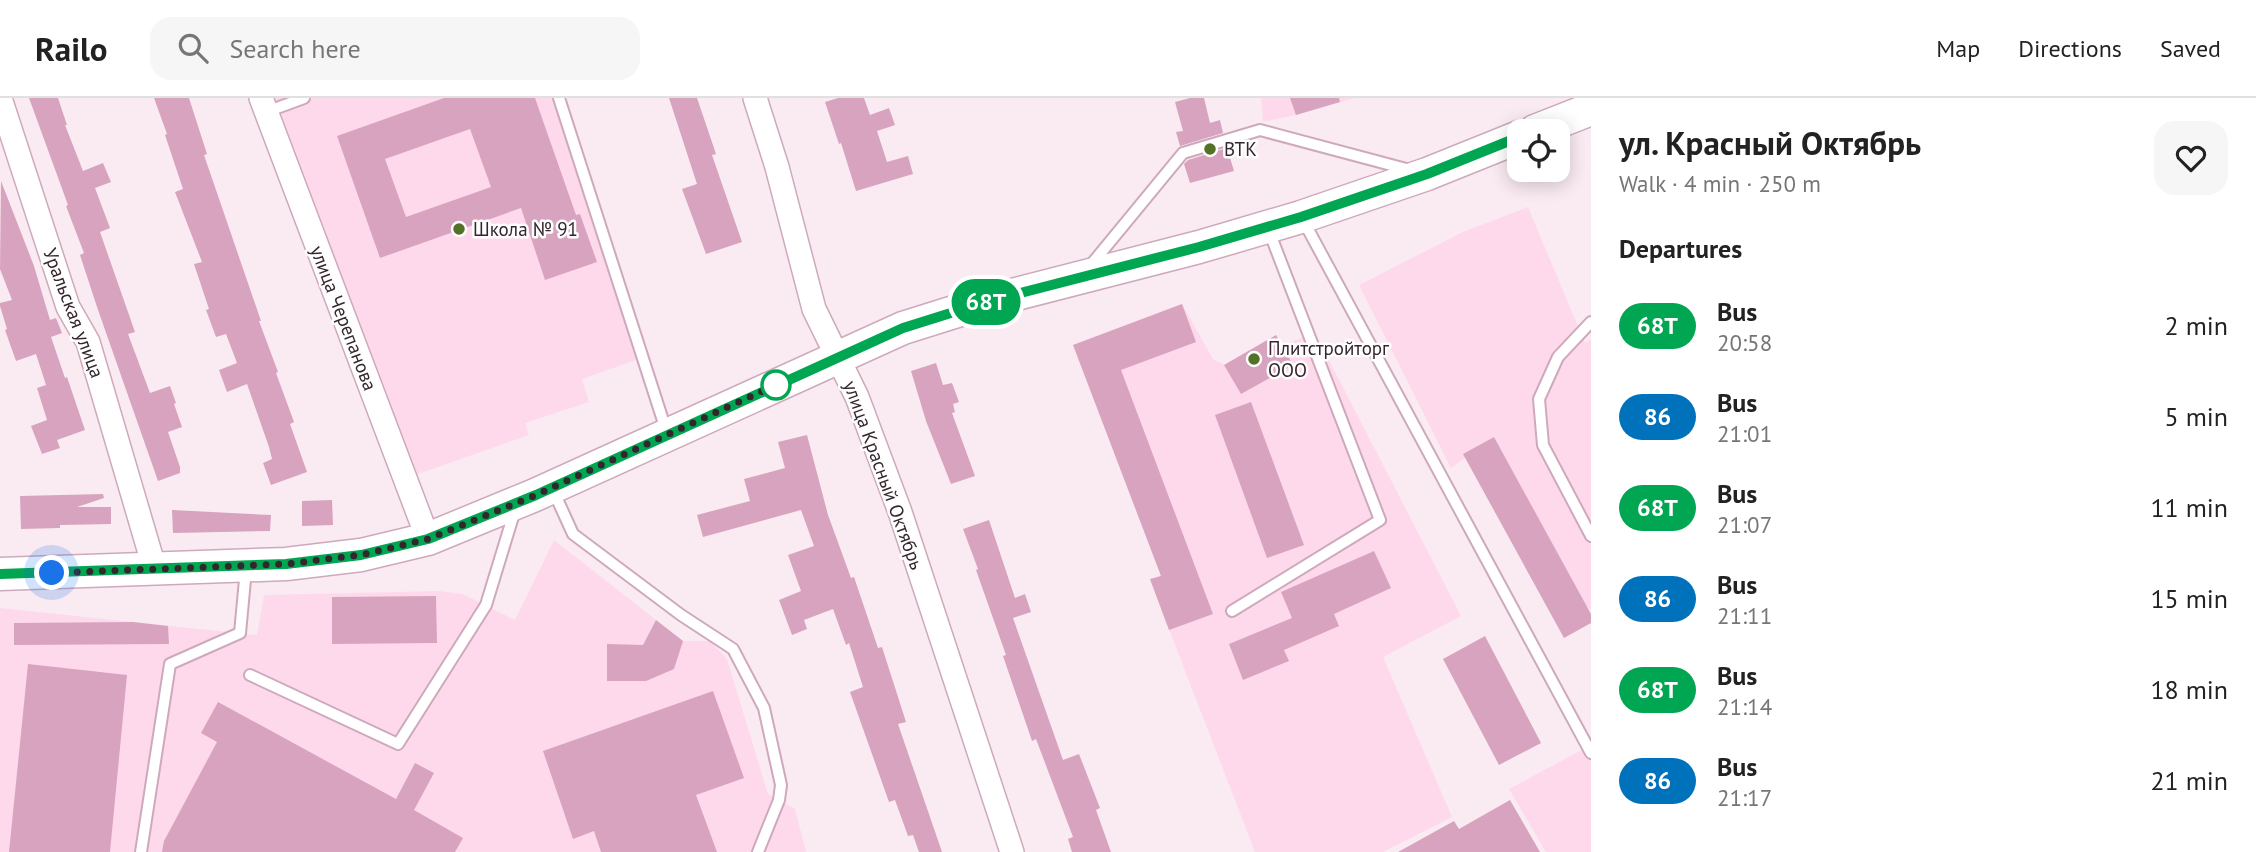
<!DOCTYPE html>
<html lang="en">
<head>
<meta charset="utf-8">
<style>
	body { margin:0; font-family:"PT Sans",sans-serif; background:#f6f6f6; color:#222; height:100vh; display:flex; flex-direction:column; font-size:26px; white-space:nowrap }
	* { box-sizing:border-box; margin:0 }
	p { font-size:23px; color:#767676 }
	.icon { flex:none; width:38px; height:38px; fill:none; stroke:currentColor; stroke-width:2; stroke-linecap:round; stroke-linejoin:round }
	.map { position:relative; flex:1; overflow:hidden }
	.drawer { display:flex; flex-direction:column; background:#fff; width:665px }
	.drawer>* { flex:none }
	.badge { padding:0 14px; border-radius:23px; font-size:24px; line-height:46px }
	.tools { position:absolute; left:1507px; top:21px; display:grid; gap:14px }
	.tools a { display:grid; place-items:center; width:63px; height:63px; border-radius:14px; background:#fff; box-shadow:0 4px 18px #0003; font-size:35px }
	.you { position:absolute; width:35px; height:35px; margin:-18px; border:5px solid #fff; border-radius:50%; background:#1a73e8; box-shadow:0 0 0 10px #1a73e833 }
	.map>.badge { position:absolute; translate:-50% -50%; box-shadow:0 0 0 4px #fff }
	h2 { padding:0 28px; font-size:26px; line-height:63px }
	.round { display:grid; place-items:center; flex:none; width:74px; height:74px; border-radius:21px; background:#f6f6f6 }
	.overview { display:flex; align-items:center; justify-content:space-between; height:119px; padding:0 28px }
	h1 { font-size:33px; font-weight:800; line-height:52px }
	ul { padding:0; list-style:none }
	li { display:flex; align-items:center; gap:21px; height:91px; padding:0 28px }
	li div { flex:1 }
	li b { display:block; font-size:26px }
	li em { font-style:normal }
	li .badge { min-width:77px; font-weight:700; text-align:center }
	header { display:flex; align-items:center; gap:42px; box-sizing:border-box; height:98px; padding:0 35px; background:#fff; border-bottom:2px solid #e0e0e0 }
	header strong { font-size:33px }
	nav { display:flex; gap:38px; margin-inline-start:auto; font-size:24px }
	.search { width:490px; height:63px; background:#f6f6f6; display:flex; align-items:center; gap:18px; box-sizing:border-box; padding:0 24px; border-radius:21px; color:#767676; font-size:26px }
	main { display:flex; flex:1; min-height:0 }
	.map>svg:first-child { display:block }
</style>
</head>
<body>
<header>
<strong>Railo</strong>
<div class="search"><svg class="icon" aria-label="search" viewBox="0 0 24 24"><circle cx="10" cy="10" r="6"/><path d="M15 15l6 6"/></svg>Search here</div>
<nav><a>Map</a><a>Directions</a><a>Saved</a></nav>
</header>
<main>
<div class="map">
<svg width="1591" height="754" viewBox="0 0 1591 754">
	<rect width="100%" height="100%" fill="#faebf2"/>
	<g fill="#fed9ec">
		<polygon points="274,0 552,0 639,261 582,281 589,304 525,325 529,337 415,377"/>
		<polygon points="1261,0 1354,0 1296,17 1263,24"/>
		<polygon points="1528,109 1585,245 1591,241 1591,512 1586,508 1494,339 1451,370 1359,187 1463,134"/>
		<polygon points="1182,206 1213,261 1227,268 1315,235 1461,518 1383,559 1452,719 1383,754 1255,754 1150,482 1161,477 1073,247"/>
		<polygon points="554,442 683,543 710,543 727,561 768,696 795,711 806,754 0,754 0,510 257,537 264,497 439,493 463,496 515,522"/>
		<polygon points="1591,647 1591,754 1546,754 1509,691"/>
	</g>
	<g fill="#d8a3bf" fill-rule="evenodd">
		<polygon points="29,0 58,0 67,27 65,27 83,73 103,65 111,84 95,90 110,130 100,134 135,234 128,236 150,295 170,288 176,305 174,306 182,329 168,334 180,369 180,375 158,383 97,209 80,157 84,155 66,108 68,107"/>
		<polygon points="154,0 189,0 207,56 204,57 261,223 259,223 278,274 276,275 294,324 290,326 307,374 271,387 263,365 272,361 269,349 247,286 227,294 219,272 237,265 226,236 216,239 206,212 209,211 194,166 202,164 175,94 183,91 165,37 167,36"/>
		<path d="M444,0H535L576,117L580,116L597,164L545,182L521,110L380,160L337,38ZM470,31L491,89L406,119L385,61Z"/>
		<polygon points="669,0 697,0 716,56 712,57 742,144 706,156 682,91 697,86"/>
		<polygon points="838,0 864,0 870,17 889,10 895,27 877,33 887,64 908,58 913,76 856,93 841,45 839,46 825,4"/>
		<polygon points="1190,0 1204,0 1210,25 1220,22 1223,35 1180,48 1176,34 1183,33 1175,4"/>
		<polygon points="1290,0 1339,0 1340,4 1296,17"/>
		<polygon points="1227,50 1234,73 1190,85 1184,66 1188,62"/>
		<polygon points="1,83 34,168 50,222 56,220 62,235 51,239 65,280 67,279 85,332 57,342 60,350 42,356 31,328 47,322 37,290 46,287 36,256 16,263 5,232 7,231 0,208 0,205 12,202 0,171"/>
		<polygon points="1182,206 1196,244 1121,272 1213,516 1169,532 1150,481 1161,478 1073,247"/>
		<polygon points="1276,237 1293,267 1241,296 1224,267"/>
		<polygon points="936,265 943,287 952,285 959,304 953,306 955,314 952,315 975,378 951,386 926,323 911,273"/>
		<polygon points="1251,304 1304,447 1267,460 1215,317"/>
		<polygon points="807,337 828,417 851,480 854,479 878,550 882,549 906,624 898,626 942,754 919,754 913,737 908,738 895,702 889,704 850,594 863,589 849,545 846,547 833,511 804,522 807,531 792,537 779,502 801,493 788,457 814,448 801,412 703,439 697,417 750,403 744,381 785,370 778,344"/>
		<polygon points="1494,339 1591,516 1591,525 1564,540 1463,356"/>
		<polygon points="103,396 104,400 77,409 111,409 111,426 60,427 60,430 21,431 20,398"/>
		<polygon points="332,402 333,427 302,428 302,403"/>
		<polygon points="172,412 271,417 270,433 173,435"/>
		<polygon points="989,422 1015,500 1025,496 1031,514 1013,520 1063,662 1079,656 1100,710 1096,712 1111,754 1072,754 1068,741 1073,739 1036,641 1032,643 1003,558 1006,557 976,472 978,471 963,431"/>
		<polygon points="1374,453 1391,490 1334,516 1339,528 1284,552 1289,563 1243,582 1229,546 1292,520 1281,494"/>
		<polygon points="436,498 437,545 332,546 332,499"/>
		<polygon points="656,522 683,543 674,571 646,583 607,583 607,546 643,547"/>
		<polygon points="133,524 168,528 169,546 14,547 14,525"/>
		<polygon points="1485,538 1541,645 1499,667 1443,561"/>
		<polygon points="28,566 127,577 110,754 9,754"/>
		<polygon points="713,593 744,680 696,697 717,754 601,754 594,733 573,741 543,653"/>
		<polygon points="218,604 396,701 415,665 434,675 414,712 463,740 455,754 162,754 164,743 217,644 201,635"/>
		<polygon points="1510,702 1540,754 1398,754 1454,723 1459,731"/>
	</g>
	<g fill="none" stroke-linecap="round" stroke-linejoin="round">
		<defs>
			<g id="lane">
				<polyline points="559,0 667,335"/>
				<polyline points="266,14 304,0"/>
				<polyline points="1303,122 1591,655"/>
				<polyline points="1090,168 1183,55 1260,32 1410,72"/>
				<polyline points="1591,224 1558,259 1539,301 1543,347 1591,438"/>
				<polyline points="553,392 573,436 681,517 733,551 764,610 781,687 779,702 758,754"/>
				<polyline points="1232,513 1380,422 1269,133"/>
				<polyline points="250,577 398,646 486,507 515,412"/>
				<polyline points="141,754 170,566 240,535 246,471"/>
			</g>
			<g id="street">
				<polyline points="0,0 68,209 88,244 155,472"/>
				<polyline points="261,0 428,441"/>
				<polyline points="755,0 777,69 814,211 857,299 900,414 1012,754"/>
			</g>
			<g id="secondary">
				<polyline points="1535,33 1591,11"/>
				<polyline points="0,476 286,466 361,457 428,441 535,397 903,230 989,203 1199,149 1301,119 1427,76 1519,39"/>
			</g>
		</defs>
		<use href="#lane" stroke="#cea9bc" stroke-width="14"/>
		<use href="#street" stroke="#cea9bc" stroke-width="26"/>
		<use href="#secondary" stroke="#cea9bc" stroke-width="35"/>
		<use href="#lane" stroke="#fff" stroke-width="10"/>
		<use href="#street" stroke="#fff" stroke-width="23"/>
		<use href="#secondary" stroke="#fff" stroke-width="32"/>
	</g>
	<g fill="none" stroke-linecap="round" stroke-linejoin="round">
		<defs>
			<polyline id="line" points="0,476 286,466 361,457 428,441 536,397 903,230 989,203 1199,149 1301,119 1427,76 1519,39"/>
		</defs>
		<use href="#line" stroke="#fff" stroke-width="16"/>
		<use href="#line" stroke="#00a651" stroke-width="10"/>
		<polyline stroke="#34262d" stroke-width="7" stroke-dasharray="0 12.6" points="52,475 286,466 361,457 428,441 536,397 776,287"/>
	</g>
	<g fill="#547227" stroke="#fdfdfd" stroke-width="2.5">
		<circle cx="1210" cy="51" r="7"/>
		<circle cx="459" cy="131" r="7"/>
		<circle cx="1254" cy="261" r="7"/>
	</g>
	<circle fill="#fff" stroke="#00a651" stroke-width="3.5" cx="776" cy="287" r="14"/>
	<g text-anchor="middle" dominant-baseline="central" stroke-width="5" stroke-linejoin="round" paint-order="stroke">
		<g font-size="19" fill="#34262d" stroke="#fdfdfd" text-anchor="start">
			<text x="1224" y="51">ВТК</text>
			<text x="473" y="131">Школа № 91</text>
			<text x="1268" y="250">Плитстройторг<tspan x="1268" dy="22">ООО</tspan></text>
		</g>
		<g font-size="19" fill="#34262d" stroke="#fdfdfd">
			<text transform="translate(74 215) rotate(69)">Уральская улица</text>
			<text transform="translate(344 220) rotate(69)">улица Черепанова</text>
			<text transform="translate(884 377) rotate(70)">улица Красный Октябрь</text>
		</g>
	</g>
</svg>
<div class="tools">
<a><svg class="icon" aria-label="locate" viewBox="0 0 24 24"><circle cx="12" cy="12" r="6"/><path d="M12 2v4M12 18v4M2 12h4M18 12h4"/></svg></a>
</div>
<div class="you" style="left:52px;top:475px"></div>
<b class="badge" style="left:986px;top:204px;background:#00a651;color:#fff">68Т</b>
</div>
<section class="drawer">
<div class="overview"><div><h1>ул. Красный Октябрь</h1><p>Walk · 4 min · 250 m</p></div><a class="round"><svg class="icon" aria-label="heart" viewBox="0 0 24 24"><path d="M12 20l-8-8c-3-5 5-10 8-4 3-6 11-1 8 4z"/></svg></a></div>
<h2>Departures</h2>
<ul>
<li><span class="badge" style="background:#00a651;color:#fff">68Т</span><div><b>Bus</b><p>20:58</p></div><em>2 min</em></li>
<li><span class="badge" style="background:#0072bc;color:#fff">86</span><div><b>Bus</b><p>21:01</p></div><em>5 min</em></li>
<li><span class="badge" style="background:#00a651;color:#fff">68Т</span><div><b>Bus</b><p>21:07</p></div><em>11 min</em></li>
<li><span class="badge" style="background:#0072bc;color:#fff">86</span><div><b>Bus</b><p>21:11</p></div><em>15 min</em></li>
<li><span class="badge" style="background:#00a651;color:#fff">68Т</span><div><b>Bus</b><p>21:14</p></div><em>18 min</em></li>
<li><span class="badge" style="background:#0072bc;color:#fff">86</span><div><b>Bus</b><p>21:17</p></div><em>21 min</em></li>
</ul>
</section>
</main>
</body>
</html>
